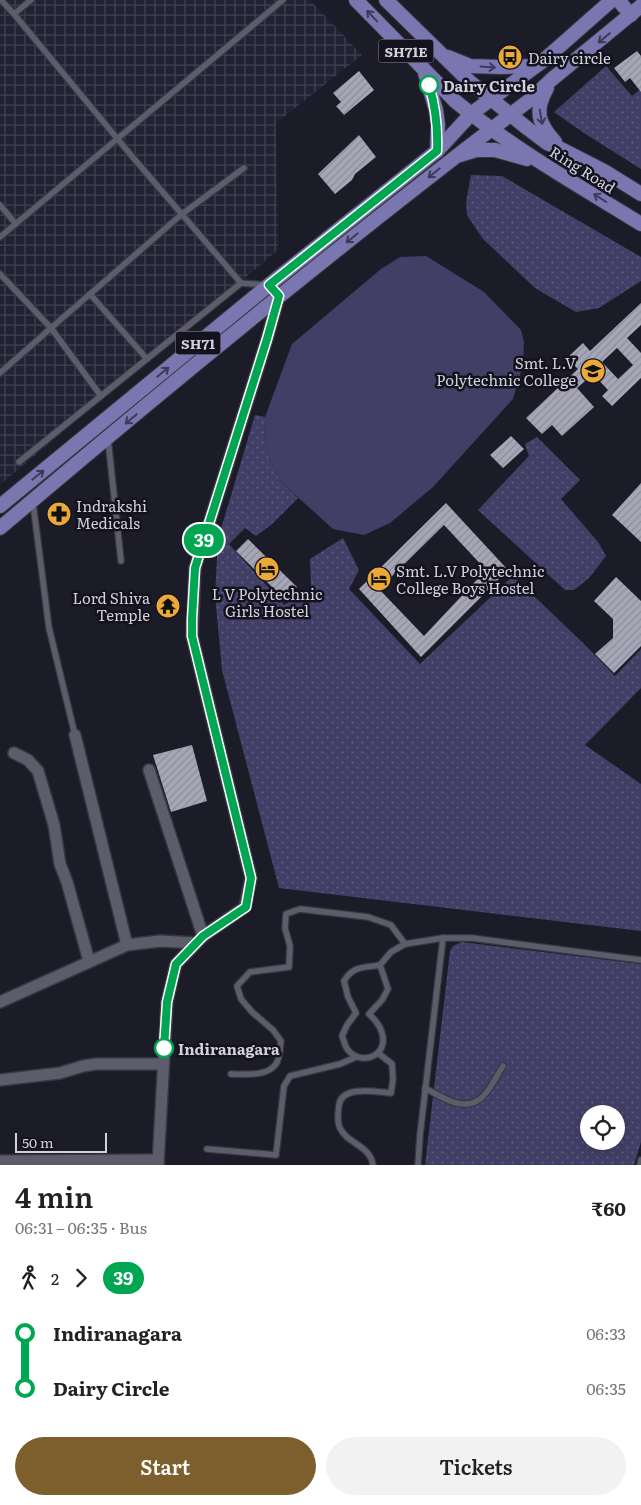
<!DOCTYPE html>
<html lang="en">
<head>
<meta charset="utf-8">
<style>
	body { margin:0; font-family:Literata,serif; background:#f2f2f2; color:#222; height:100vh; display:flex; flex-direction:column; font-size:19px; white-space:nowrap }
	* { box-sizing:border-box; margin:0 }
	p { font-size:16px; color:#767676 }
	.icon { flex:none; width:28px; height:28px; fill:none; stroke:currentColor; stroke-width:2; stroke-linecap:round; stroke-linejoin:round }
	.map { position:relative; height:1165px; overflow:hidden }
	.drawer { display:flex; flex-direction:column; background:#fff; flex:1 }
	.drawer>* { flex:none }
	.badge { padding:0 10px; border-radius:16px; font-size:18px; line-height:32px }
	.buttons { position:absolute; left:580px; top:1105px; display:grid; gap:10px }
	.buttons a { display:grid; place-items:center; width:45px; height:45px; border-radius:50%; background:#fff; box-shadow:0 2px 12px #0003; font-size:25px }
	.scale { position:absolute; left:15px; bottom:12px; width:92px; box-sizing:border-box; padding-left:5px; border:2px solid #d1d1da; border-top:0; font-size:14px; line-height:18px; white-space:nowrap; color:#d1d1da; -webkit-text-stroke:4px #13121e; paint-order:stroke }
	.map>.badge { position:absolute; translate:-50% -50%; box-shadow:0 0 0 2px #fff }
	.legs { display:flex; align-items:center; gap:8px; height:55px; padding:0 15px; font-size:16px }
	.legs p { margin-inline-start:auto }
	.summary { display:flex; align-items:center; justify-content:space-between; height:85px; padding:0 15px }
	h1 { font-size:28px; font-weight:600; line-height:38px }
	.button { display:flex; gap:10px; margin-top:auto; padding:10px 15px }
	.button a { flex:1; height:58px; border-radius:30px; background:#7c5f2d; color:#fff; font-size:20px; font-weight:600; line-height:58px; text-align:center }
	.button a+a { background:#f2f2f2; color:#222 }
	ul { padding:0 15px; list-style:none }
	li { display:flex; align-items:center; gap:18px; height:55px; font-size:19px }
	li i { display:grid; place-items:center; width:8px; height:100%; margin:0 6px; background:currentColor }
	li i::after { content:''; width:12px; height:12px; margin:-6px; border:4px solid; border-radius:50%; background:#fff }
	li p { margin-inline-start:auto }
	li:first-child i { background:linear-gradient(#0000 50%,currentColor 0) }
	li:last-child i { background:linear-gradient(currentColor 50%,#0000 0) }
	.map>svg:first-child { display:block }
</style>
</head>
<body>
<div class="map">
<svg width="641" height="1165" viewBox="0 0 641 1165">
	<defs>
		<pattern id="industrial-grid" width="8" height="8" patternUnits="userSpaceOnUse" patternTransform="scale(1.25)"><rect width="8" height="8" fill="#232234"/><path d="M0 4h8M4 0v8" fill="none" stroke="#424151"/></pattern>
		<pattern id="grass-dots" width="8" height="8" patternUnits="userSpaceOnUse" patternTransform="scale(1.25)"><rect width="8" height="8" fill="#423f67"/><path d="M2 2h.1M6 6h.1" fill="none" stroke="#5c5a7c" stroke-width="1.8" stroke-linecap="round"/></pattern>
		<pattern id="building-hatch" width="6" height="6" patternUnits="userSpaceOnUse" patternTransform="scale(1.25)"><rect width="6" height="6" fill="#a6a6b6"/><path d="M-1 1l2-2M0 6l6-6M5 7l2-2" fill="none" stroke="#8c8c99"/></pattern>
	</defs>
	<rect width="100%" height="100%" fill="#1c1c28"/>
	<polygon fill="url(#industrial-grid)" points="0,0 310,0 362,55 276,123 278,250 0,485"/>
	<g fill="url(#grass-dots)" fill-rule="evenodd">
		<polygon points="606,66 632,96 641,89 641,169 584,133 554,112"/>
		<polygon points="471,175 502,176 641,257 641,281 599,308 576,312 535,288 483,239 467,215 466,202"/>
		<polygon points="255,415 265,417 266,450 280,481 298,498 271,525 256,536 245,528 229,544 284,605 311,588 310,559 343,538 359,570 349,589 420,664 513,576 583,643 615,676 641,649 641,688 585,745 641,784 641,931 279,888 222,670 215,595 218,539"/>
		<polygon points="537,437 580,480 561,499 598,542 606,556 589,578 574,590 565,590 478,510 529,456 525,444"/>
		<path d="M462,942L641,964V1142L634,1165H425L450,951L453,946ZM589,1114H616V1141H589Z"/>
	</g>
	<polygon fill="#423f67" points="426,256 484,292 521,330 524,342 523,364 513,399 433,487 390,523 364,535 333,529 280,481 266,450 265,417 292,344 381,269 400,257"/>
	<g fill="url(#building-hatch)" fill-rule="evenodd">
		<polygon points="637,51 641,56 641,92 630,78 625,82 614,68"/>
		<polygon points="359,71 374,90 344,115 336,106 341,102 333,93"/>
		<polygon points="359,135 376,157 355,174 352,180 335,194 318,174"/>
		<path d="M641,303V325L627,338L641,353V378L612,406L602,396L608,390L593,374L577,388L594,407L562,436L552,425L542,434L526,418L578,369L567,358L583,343L590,351ZM617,348L633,365L618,379L602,362Z"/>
		<polygon points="511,436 524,449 503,468 490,455"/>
		<polygon points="641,483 641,542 612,515"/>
		<path d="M446,503L508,570L421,657L359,589ZM444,525L486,570L424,636L379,589Z"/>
		<polygon points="248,539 297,587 284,599 236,551"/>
		<polygon points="616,577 641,601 641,646 614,673 595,654 613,638 613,619 594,601"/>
		<polygon points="192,745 207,801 171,812 153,755"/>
	</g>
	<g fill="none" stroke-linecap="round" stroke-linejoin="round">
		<defs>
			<g id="service">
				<polyline points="1,0 14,14"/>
				<polyline points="31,0 14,14 130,154 241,283 265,285"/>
				<polyline points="0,205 16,224"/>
				<polyline points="0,237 283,0"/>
				<polyline points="0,274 51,328 101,396"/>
				<polyline points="90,294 147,359"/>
				<polyline points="0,373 51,328 182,214 244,168"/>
				<polyline points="108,439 121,561"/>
				<polyline points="19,462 241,283"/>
				<polyline points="33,503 49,628 75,735"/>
				<path d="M380,965L388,989L382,1000L369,1014C375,1020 380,1025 382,1033C389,1055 362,1067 348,1050C345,1047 344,1040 342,1036L347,1025L356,1013L348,997L344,981C354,965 364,968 380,965L391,952L405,944L443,938H472L641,960"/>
				<path d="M231,1074C244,1074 267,1077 276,1064C280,1058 280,1048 281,1041L273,1030L252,1012L241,999L237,986L250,972L289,967L290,946L285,928L286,914L300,909L368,917L391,925L405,944"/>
				<path d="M425,1088C442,1097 462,1112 480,1099C489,1093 497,1075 503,1066"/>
				<polyline points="207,1149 276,1155 284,1086 290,1076 340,1064 356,1057"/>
				<path d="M373,1165C370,1145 347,1144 340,1128C337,1122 338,1112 339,1105C342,1085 376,1092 391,1093L393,1079L392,1064L378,1053"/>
				<polyline points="418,1165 420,1135 443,938"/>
				<polyline points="640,1165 641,1160"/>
			</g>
			<g id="minor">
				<polyline points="75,735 127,945"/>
				<polyline points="14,753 28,760 38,771 54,825 60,864 67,882 89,961"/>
				<polyline points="149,770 203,936"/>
				<polyline points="0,1002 127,945 160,941 196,943"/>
				<polyline points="0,1080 60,1073 83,1066 96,1064 163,1064"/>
				<polyline points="0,1161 158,1160"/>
				<polyline points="158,1165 167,1002 176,964 203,936 245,907 251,878 192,636 195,568 267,339 279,296"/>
			</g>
			<g id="primary">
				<path d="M356,0L455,101C512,148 578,185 641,224"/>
				<polyline points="386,0 470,82 527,128 547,143 561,149 604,171 641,194"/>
				<polyline points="618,0 631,15"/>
				<polyline points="448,57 470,66 500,67 535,66"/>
				<polyline points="425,73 436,110 438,125 437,151"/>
				<path d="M547,88C534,111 538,123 555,142"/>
				<polyline points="460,155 476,150 495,150 527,159"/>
				<polyline points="0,506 269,285 437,151 471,114 544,60 612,0"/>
				<path d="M0,528C173,381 349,237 531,99L551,80L641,6"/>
			</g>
		</defs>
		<use href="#service" stroke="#373740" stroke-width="8"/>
		<use href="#minor" stroke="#373740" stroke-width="14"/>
		<use href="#primary" stroke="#373740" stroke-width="16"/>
		<use href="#service" stroke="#5d5c6b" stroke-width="5.5"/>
		<use href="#minor" stroke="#5d5c6b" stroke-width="11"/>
		<use href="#primary" stroke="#7a76b0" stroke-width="14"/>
	</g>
	<defs><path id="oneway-shaft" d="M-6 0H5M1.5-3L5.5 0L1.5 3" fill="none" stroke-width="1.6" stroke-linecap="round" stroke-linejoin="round" transform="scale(1.25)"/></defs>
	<g stroke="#3c3a58">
		<use href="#oneway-shaft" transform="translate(372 16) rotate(-134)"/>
		<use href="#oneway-shaft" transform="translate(604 38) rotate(140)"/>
		<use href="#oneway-shaft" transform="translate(488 67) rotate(4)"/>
		<use href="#oneway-shaft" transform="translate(541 117) rotate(80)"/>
		<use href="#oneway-shaft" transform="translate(434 173) rotate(141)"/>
		<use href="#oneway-shaft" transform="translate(600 198) rotate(-148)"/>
		<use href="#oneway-shaft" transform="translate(352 238) rotate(141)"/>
		<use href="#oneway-shaft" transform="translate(163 372) rotate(-39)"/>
		<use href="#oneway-shaft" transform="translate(131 419) rotate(140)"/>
		<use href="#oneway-shaft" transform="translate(38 475) rotate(-39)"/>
	</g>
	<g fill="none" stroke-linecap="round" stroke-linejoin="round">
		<defs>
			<path id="line-1" d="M164,1048L167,1002L176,964L203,936L246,907L251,878L192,636V619L195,568L267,339L279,296L269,285L437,151C438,128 436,108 429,85"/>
		</defs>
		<use href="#line-1" stroke="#fff" stroke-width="11"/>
		<use href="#line-1" stroke="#00a651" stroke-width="8"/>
	</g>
	<defs>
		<symbol id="bus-disc" viewBox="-11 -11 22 22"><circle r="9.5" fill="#eba93a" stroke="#13121e"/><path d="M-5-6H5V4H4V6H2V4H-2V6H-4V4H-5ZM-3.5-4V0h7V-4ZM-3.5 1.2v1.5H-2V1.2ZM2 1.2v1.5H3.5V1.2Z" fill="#111"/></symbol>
		<symbol id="university-disc" viewBox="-11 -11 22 22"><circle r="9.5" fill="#eba93a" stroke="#13121e"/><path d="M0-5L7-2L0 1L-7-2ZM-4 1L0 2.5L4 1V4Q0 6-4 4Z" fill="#111"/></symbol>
		<symbol id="pharmacy-disc" viewBox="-11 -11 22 22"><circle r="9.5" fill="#eba93a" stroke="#13121e"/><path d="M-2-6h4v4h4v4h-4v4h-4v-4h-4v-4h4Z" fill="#111"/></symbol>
		<symbol id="hotel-disc" viewBox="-11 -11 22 22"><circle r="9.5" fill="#eba93a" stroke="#13121e"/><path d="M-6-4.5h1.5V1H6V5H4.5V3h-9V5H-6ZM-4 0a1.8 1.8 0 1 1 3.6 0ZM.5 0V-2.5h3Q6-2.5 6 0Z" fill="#111"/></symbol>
		<symbol id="temple-disc" viewBox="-11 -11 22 22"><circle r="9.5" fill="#eba93a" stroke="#13121e"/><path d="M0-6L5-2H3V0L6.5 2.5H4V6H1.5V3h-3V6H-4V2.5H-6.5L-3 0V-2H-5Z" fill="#111"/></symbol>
	</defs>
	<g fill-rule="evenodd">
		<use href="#bus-disc" x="496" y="43" width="28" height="28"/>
		<use href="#university-disc" x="579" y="357" width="28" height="28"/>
		<use href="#pharmacy-disc" x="45" y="500" width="28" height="28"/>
		<use href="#hotel-disc" x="253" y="555" width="28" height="28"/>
		<use href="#hotel-disc" x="365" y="565" width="28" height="28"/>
		<use href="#temple-disc" x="154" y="592" width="28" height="28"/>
	</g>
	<g fill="#fff" stroke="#00a651" stroke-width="2.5">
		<circle cx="429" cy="85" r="9"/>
		<circle cx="164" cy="1048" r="9"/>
	</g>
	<g text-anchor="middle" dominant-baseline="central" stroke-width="5" stroke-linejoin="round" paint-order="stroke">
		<g fill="#13121e" stroke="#9898a2" stroke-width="1">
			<rect x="378.5" y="39.5" width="55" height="23" rx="4"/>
			<rect x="175.5" y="331.5" width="45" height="23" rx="4"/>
		</g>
		<g font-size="14" font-weight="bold" fill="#d1d1da">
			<text x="406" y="51">SH71E</text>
			<text x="198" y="343">SH71</text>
		</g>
		<g font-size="15" fill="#d1d1da" stroke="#13121e" text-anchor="start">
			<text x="528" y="57">Dairy circle</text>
			<text x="576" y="362" text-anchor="end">Smt. L.V<tspan x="576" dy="17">Polytechnic College</tspan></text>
			<text x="76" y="505">Indrakshi<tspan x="76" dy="17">Medicals</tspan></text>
			<text x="396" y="570">Smt. L.V Polytechnic<tspan x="396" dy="17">College Boys Hostel</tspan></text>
			<text x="267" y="593" text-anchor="middle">L V Polytechnic<tspan x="267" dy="17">Girls Hostel</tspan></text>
			<text x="150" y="597" text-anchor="end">Lord Shiva<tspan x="150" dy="17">Temple</tspan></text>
		</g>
		<g font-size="15" font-weight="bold" fill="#d1d1da" stroke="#13121e" text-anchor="start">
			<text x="443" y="85">Dairy Circle</text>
			<text x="178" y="1048">Indiranagara</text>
		</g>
		<g font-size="15" fill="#d1d1da" stroke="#13121e">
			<text transform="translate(583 169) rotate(32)">Ring Road</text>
		</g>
	</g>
</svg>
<div class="buttons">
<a><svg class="icon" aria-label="locate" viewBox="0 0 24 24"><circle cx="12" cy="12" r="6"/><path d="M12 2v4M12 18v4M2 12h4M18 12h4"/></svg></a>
</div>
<div class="scale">50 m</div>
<b class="badge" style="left:204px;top:540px;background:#00a651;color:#fff">39</b>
</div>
<section class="drawer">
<div class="summary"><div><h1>4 min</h1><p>06:31 – 06:35 · Bus</p></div><b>₹60</b></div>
<div class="legs"><svg class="icon" aria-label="walk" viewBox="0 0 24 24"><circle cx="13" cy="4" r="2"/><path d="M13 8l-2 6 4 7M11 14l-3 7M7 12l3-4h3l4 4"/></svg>2<svg class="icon" aria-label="forward" viewBox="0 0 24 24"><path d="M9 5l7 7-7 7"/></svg><b class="badge" style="background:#00a651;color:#fff">39</b></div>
<ul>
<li><i style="color:#00a651"></i><b>Indiranagara</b><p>06:33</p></li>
<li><i style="color:#00a651"></i><b>Dairy Circle</b><p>06:35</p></li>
</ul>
<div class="button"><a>Start</a><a>Tickets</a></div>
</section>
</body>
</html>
